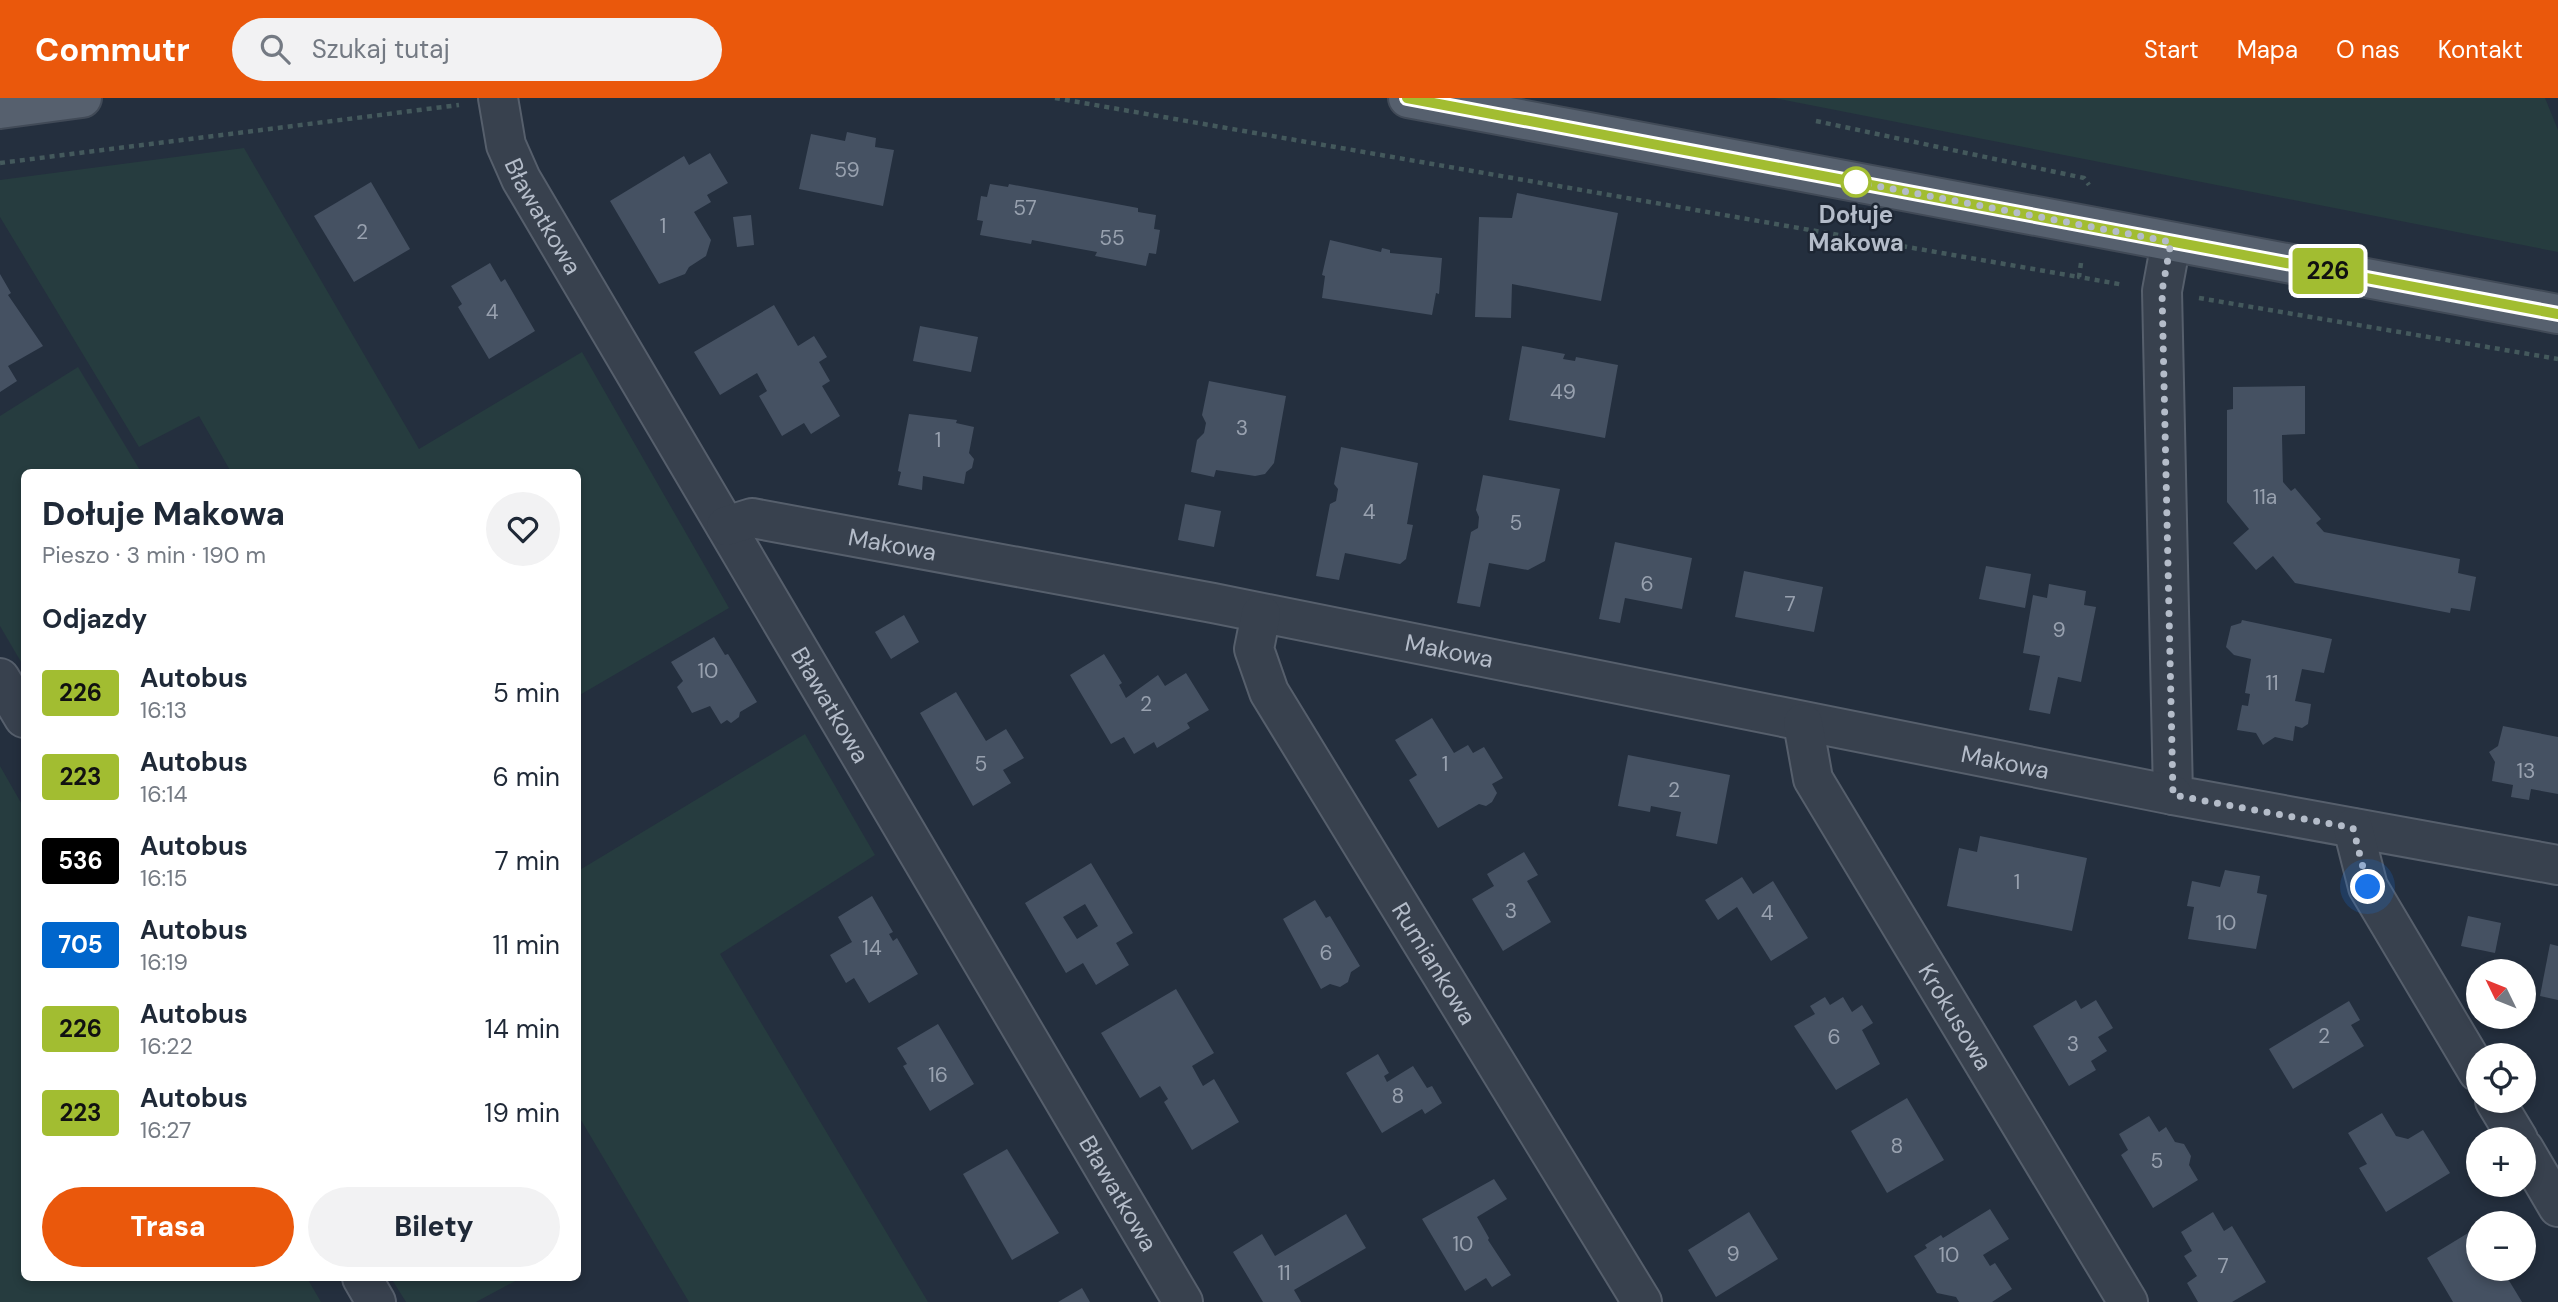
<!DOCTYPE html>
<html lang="pl">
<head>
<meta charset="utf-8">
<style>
	body { margin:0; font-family:"DM Sans",sans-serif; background:#f2f2f3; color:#1f2937; height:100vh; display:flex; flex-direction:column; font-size:26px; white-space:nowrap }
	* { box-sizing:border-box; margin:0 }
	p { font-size:23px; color:#747a83 }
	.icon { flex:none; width:38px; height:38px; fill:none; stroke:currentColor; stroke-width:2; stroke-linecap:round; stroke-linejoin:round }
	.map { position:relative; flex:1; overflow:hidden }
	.sheet { position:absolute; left:21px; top:371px; width:560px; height:812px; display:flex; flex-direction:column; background:#fff; border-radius:10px; box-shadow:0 4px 10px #0003 }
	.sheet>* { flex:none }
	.badge { padding:0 14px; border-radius:5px; font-size:24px; line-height:46px }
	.needle { width:46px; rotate:313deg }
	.controls { position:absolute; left:2466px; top:861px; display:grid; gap:14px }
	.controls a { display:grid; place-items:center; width:70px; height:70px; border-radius:50%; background:#fff; box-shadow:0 4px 10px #0003; font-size:35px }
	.you { position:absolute; width:35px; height:35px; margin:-18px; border:5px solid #fff; border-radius:50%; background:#1a73e8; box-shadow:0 0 0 10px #1a73e833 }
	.map>.badge { position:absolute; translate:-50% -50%; box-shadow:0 0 0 4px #fff }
	h2 { padding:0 21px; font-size:26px; line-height:63px }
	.round { display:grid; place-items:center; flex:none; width:74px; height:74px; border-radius:37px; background:#f2f2f3 }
	.headline { display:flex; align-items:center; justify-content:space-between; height:119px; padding:0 21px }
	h1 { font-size:33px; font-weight:800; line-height:52px }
	.button { display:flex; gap:14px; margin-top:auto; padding:14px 21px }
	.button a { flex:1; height:80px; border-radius:42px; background:#ea580c; color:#fff; font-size:28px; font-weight:800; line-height:80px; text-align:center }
	.button a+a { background:#f2f2f3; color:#1f2937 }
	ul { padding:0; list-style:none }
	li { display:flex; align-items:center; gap:21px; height:84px; padding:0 21px }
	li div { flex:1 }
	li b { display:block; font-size:26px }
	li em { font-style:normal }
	li .badge { min-width:77px; font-weight:700; text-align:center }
	header { display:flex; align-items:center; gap:42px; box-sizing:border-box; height:98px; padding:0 35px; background:#ea580c; color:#fff }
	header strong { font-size:33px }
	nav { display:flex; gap:38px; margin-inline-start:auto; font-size:24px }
	.search { width:490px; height:63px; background:#f2f2f3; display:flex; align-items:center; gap:18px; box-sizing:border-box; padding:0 24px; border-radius:38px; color:#747a83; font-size:26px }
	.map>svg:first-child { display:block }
</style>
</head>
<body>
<header>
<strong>Commutr</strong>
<div class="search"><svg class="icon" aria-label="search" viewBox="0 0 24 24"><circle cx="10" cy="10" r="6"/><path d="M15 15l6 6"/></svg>Szukaj tutaj</div>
<nav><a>Start</a><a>Mapa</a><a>O nas</a><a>Kontakt</a></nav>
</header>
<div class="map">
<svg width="2558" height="1204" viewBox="0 0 2558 1204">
	<rect width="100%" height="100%" fill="#242f3e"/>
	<g fill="#263c3f">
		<polygon points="1774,0 2545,0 2558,32 2558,154"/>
		<polygon points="244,50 419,351 582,254 729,510 578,598 578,374 231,374 199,318 139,349 0,119 0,82"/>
		<polygon points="78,269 141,374 24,374 24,569 0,528 0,318"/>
		<polygon points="805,636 875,757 720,856 928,1204 689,1204 578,1017 578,773"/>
		<polygon points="0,668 24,710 24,1180 307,1180 321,1204 0,1204"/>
		<polygon points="391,1180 521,1180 476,1204 406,1204"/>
	</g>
	<g fill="#455162" fill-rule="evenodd">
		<polygon points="847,34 876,40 875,49 894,52 883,108 799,91 811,36 845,43"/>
		<polygon points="710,55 728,85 707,97 711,104 694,114 711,142 706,158 689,169 685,176 659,186 610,103 684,58 689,67"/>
		<polygon points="371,84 410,151 354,184 314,118"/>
		<polygon points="990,86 1008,89 1009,86 1074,98 1138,110 1138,114 1156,117 1154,131 1160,132 1156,156 1149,155 1146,168 1095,158 1097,154 1064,148 1032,142 1031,146 980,137 983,123 977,122 981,98 987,99"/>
		<polygon points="1517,95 1618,115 1601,203 1512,186 1511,220 1475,219 1479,119 1512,120"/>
		<polygon points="751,117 754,147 737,149 733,119"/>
		<polygon points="1330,142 1381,154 1382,150 1390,152 1390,155 1442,160 1439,196 1436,195 1432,217 1322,200 1325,178 1322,177"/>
		<polygon points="490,165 501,184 505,181 535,233 489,261 458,209 462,206 451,188"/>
		<polygon points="0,176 11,195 8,197 43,248 8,268 17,283 0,294"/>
		<polygon points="774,207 798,248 814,238 827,259 819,264 830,283 822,288 840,318 811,336 804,325 782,338 759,298 767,293 757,275 720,297 694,254"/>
		<polygon points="920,228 978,239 971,274 913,263"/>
		<polygon points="1522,248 1565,256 1563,261 1575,263 1576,259 1618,267 1605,340 1509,322"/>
		<polygon points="1209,283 1286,298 1274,365 1265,376 1255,378 1216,372 1214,379 1191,374 1197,342 1204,335 1206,325 1202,317"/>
		<polygon points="2305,288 2305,336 2282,337 2283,384 2291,393 2295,390 2321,421 2316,425 2324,434 2460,461 2458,475 2476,479 2470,513 2451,510 2450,515 2295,485 2273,458 2256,472 2233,445 2249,431 2227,404 2227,312 2233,311 2233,289"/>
		<polygon points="909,316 957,322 956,325 974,329 969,355 974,361 972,370 966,374 964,386 923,378 922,392 898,387 901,374 898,373"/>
		<polygon points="1341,349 1418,365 1407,426 1413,427 1406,461 1400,466 1345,455 1339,482 1316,478 1330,406 1336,403 1338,391 1334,386"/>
		<polygon points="1483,377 1560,391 1545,463 1528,472 1489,465 1480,509 1457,505 1471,434 1478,430 1479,419 1476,412"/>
		<polygon points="1185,406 1221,413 1214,449 1178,442"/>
		<polygon points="1615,444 1692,460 1682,511 1625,500 1620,525 1599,521"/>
		<polygon points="1986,468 2031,476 2025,510 1979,501"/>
		<polygon points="1744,473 1823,489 1814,534 1735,519"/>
		<polygon points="2049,486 2086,493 2084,507 2096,509 2081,584 2058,579 2050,616 2029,612 2040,558 2023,555 2033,497 2047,500"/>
		<polygon points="904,517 919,544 891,561 875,534"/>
		<polygon points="2242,522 2332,541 2324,575 2302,571 2295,603 2311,606 2308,626 2302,630 2295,628 2293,643 2275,639 2263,647 2256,635 2237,632 2242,607 2248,608 2250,596 2245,595 2251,561 2234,557 2226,549 2231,528 2241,525"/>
		<polygon points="714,539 725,557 728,556 757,604 740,614 739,619 731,625 727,622 721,626 710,608 692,615 677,589 683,583 671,564"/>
		<polygon points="1104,556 1122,585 1119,587 1126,600 1158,577 1165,588 1186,575 1209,612 1187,625 1190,630 1157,650 1154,644 1134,656 1124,639 1111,646 1070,577"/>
		<polygon points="956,594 986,643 1006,631 1024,660 1003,672 1011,685 973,708 920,615"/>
		<polygon points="1432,620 1454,655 1468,647 1473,655 1484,649 1503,680 1492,686 1497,695 1492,704 1486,708 1479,706 1438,730 1409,682 1417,677 1395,642"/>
		<polygon points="2503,628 2558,639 2558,696 2531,691 2529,702 2511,699 2513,687 2492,683 2495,664 2489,654 2498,648"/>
		<polygon points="1628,657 1730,677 1717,746 1676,738 1681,714 1651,708 1650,714 1618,708"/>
		<polygon points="1980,738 2087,760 2072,833 1947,808 1959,750 1977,754"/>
		<polygon points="1524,754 1538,777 1527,783 1551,824 1503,853 1472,801 1494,788 1487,776"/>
		<path d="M1091,765L1133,835L1116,845L1129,867L1096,887L1083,865L1066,875L1025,805ZM1085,806L1098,828L1077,841L1063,819Z"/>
		<polygon points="2225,772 2260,778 2257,795 2267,797 2256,851 2188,841 2194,809 2187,808 2192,783 2220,789"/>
		<polygon points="1742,779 1753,796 1773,783 1808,840 1771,863 1737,809 1718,822 1705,802"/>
		<polygon points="872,798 893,834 889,836 893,843 897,840 918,876 869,905 854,880 846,885 830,857 852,844 838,819"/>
		<polygon points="1315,802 1326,820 1330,818 1360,868 1351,874 1348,884 1340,889 1330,886 1321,891 1283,821"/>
		<polygon points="2468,818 2501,825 2495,855 2461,848"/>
		<polygon points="2550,846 2558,848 2558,902 2540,898"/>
		<polygon points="1176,891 1214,955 1192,968 1203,988 1214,981 1239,1024 1192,1052 1164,1004 1168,1001 1160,988 1140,1000 1101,935"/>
		<polygon points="1825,899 1830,907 1843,899 1852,914 1862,907 1873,925 1862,932 1880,966 1836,992 1794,928 1815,916 1810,908"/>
		<polygon points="2076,902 2081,911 2096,902 2113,930 2098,939 2107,953 2091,963 2096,972 2069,988 2033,928"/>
		<polygon points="2349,903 2360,922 2351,927 2364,948 2293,991 2269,951"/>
		<polygon points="938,926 974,986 930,1013 903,968 907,966 897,950"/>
		<polygon points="1378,956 1389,975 1384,978 1387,984 1413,968 1427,990 1432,988 1442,1005 1425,1016 1422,1011 1382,1035 1346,975"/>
		<polygon points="1907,1000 1944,1062 1887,1095 1851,1033"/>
		<polygon points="2382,1015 2396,1038 2408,1041 2423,1032 2450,1075 2386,1114 2359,1070 2367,1066 2348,1035"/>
		<polygon points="2149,1018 2159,1034 2166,1029 2175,1044 2184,1046 2191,1058 2189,1067 2198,1082 2153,1110 2121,1057 2128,1052 2119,1036"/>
		<polygon points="1007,1051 1059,1135 1012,1162 963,1076"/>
		<polygon points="1494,1081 1507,1101 1477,1119 1489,1140 1488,1142 1511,1177 1492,1189 1486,1180 1465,1193 1422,1121"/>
		<polygon points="1990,1111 2009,1141 1983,1157 1990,1168 1995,1165 2012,1191 1992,1204 1959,1204 1956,1199 1937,1195 1914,1158 1927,1150 1925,1147 1941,1137 1943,1140"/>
		<polygon points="1749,1114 1778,1161 1716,1199 1688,1152"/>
		<polygon points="2213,1114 2224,1133 2232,1128 2266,1184 2232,1204 2198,1204 2187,1185 2197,1178 2184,1158 2192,1153 2181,1134"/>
		<polygon points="1346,1116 1366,1150 1294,1192 1301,1204 1263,1204 1233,1154 1262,1136 1275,1158"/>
		<polygon points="2478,1129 2478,1171 2502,1171 2522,1204 2453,1204 2427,1160"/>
		<polygon points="1082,1190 1090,1204 1058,1204"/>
	</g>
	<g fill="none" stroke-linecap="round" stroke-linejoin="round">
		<defs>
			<g id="minor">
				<path id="s1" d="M498,0L506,47L521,81L1183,1204"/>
				<polyline points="2171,144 2162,193 2173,697 2558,767"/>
				<path id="s2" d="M726,428L752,420L1213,505L2173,697"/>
				<path id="s3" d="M1261,516L1254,551L1269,594L1642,1204"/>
				<polyline points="0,580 24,620"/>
				<path id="s4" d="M1803,625L1813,681L2128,1204"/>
				<polyline points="2353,730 2368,789 2478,974"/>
				<polyline points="2495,1003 2518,1041"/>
				<polyline points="2524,1051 2558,1109"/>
				<polyline points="362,1180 376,1204"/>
			</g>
			<g id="primary">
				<polyline points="1408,0 2558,216"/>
				<polyline points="0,11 82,0"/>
			</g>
		</defs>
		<use href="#minor" stroke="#565f6c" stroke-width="42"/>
		<use href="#primary" stroke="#414a57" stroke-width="42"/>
		<g stroke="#44595c" stroke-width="4.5" stroke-dasharray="5 5" stroke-linecap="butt">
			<polyline points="1055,0 2079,179"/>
			<polyline points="1816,23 2084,80 2089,87"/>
			<polyline points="0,65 459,7"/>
			<polyline points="2081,165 2079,179 2124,187"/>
			<polyline points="2199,200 2558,261"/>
		</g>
		<use href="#minor" stroke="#38414e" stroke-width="38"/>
		<use href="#primary" stroke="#56606e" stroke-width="38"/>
	</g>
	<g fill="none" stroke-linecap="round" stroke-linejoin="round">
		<defs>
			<polyline id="line" points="1407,0 2558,216"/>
		</defs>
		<use href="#line" stroke="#fff" stroke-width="16"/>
		<use href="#line" stroke="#a2bd31" stroke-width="10"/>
		<polyline stroke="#b4bcc9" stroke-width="7" stroke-dasharray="0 12.6" points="1856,84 2171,144 2162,193 2173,697 2353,730 2368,789"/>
	</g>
	<circle fill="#fff" stroke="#a2bd31" stroke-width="3.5" cx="1856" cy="84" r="14"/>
	<g text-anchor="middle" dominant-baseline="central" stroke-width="5" stroke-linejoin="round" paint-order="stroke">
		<g font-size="21" fill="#98a1af">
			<text x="847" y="72">59</text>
			<text x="1025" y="110">57</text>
			<text x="663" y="128">1</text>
			<text x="362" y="134">2</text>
			<text x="1112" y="140">55</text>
			<text x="492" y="214">4</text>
			<text x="1563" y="294">49</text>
			<text x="1242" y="330">3</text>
			<text x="938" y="342">1</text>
			<text x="2265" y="399">11a</text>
			<text x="1369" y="414">4</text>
			<text x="1516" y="425">5</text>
			<text x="1647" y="486">6</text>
			<text x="1790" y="506">7</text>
			<text x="2059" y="532">9</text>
			<text x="708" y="573">10</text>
			<text x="2272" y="585">11</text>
			<text x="1146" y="606">2</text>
			<text x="981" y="666">5</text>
			<text x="1445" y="666">1</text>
			<text x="2526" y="673">13</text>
			<text x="1674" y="692">2</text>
			<text x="2017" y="784">1</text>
			<text x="1511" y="813">3</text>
			<text x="1767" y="815">4</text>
			<text x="2226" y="825">10</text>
			<text x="872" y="850">14</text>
			<text x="1326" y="855">6</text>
			<text x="2324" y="938">2</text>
			<text x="1834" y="939">6</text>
			<text x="2073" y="946">3</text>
			<text x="938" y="977">16</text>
			<text x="1398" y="998">8</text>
			<text x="1897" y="1048">8</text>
			<text x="2157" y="1063">5</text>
			<text x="1463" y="1146">10</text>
			<text x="1733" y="1156">9</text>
			<text x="1949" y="1157">10</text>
			<text x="2223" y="1168">7</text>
			<text x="1284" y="1175">11</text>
		</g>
		<g font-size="24" font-weight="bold" fill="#b4bcc9" stroke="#1d2633">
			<text x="1856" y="116">Dołuje<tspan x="1856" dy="28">Makowa</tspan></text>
		</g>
		<g font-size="24" fill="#b4bcc9" stroke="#1d2633">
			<text stroke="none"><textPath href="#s1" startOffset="128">Bławatkowa</textPath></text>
			<text stroke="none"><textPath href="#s2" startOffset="170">Makowa</textPath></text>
			<text stroke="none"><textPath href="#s2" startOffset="737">Makowa</textPath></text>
			<text stroke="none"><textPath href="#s1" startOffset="695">Bławatkowa</textPath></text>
			<text stroke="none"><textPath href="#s2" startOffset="1304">Makowa</textPath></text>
			<text stroke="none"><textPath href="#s3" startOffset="399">Rumiankowa</textPath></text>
			<text stroke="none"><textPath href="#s4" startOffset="334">Krokusowa</textPath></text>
			<text stroke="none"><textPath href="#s1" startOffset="1262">Bławatkowa</textPath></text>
		</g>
	</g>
</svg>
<div class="controls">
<a><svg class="needle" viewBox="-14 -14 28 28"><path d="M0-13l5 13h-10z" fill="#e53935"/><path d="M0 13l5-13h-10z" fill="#747a83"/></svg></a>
<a><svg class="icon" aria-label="locate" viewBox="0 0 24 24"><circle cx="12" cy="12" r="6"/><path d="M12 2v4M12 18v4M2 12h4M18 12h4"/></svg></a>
<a>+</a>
<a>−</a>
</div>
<div class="you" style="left:2368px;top:789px"></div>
<b class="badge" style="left:2328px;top:173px;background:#a2bd31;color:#111">226</b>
<section class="sheet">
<div class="headline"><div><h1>Dołuje Makowa</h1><p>Pieszo · 3 min · 190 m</p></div><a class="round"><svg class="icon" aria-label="heart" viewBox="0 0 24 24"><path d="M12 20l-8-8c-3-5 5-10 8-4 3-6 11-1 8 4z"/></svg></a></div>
<h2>Odjazdy</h2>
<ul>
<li><span class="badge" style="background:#a2bd31;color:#111">226</span><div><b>Autobus</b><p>16:13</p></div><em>5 min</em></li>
<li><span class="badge" style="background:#a2bd31;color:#111">223</span><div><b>Autobus</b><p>16:14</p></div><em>6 min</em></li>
<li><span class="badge" style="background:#000;color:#fff">536</span><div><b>Autobus</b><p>16:15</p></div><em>7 min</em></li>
<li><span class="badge" style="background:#06c;color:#fff">705</span><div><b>Autobus</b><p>16:19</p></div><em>11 min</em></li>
<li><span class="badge" style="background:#a2bd31;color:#111">226</span><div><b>Autobus</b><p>16:22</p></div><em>14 min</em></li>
<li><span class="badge" style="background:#a2bd31;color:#111">223</span><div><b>Autobus</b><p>16:27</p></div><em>19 min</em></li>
</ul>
<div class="button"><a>Trasa</a><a>Bilety</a></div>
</section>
</div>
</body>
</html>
